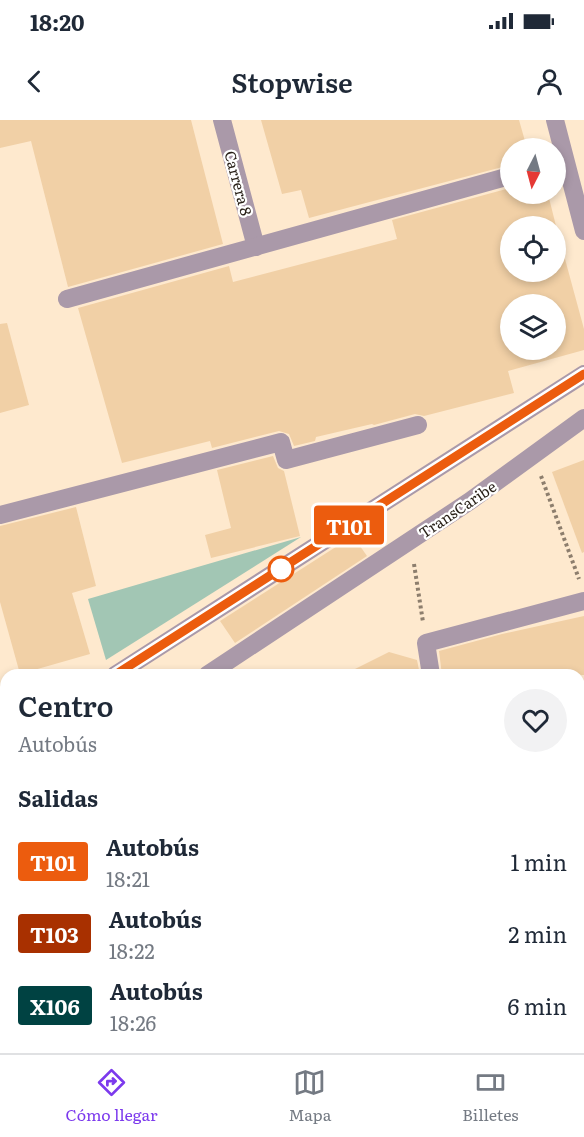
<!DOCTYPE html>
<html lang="es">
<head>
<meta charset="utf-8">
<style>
	body { margin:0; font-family:Literata,serif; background:#f2f2f3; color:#1f2937; height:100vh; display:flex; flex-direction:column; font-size:22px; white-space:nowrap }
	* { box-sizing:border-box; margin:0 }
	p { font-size:20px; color:#747a83 }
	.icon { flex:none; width:33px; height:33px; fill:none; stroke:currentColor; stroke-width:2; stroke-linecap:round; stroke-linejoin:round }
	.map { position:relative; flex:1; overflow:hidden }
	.side { position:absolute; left:0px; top:549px; width:585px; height:384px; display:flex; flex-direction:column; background:#fff; border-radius:18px 18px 0 0; box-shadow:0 3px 9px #0003 }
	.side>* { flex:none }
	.badge { padding:0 12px; border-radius:4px; font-size:21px; line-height:39px }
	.needle { width:39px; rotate:186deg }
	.controls { position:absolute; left:500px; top:18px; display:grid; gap:12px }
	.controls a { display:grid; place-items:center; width:66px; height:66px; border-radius:50%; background:#fff; box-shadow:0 3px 9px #0003; font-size:30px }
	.map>.badge { position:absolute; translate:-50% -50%; box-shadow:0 0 0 3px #fff }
	h2 { padding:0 18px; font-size:22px; line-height:54px }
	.round { display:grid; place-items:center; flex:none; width:63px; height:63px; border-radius:32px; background:#f2f2f3 }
	.summary { display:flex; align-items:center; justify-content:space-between; height:102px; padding:0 18px }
	h1 { font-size:28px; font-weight:600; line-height:45px }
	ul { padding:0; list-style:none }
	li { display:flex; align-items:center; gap:18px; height:72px; padding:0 18px }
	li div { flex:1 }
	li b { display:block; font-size:22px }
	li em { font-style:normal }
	li .badge { min-width:66px; font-weight:700; text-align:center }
	.status { display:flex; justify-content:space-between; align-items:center; height:42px; padding:0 30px; background:#fff; direction:ltr }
	.status svg { height:16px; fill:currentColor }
	header { display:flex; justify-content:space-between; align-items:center; height:78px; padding:0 18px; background:#fff; font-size:27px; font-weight:600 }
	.dock { display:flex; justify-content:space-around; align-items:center; height:84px; border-top:2px solid #e0e1e3; background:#fff; font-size:16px; color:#747a83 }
	.dock a { display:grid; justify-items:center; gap:3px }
	.dock .active { color:#7c3aed }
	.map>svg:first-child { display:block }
</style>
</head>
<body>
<div class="status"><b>18:20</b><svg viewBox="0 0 49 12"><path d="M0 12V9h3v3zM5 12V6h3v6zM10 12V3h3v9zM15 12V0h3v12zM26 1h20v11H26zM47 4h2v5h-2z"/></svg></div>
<header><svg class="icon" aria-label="back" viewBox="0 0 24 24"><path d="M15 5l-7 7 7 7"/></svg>Stopwise<svg class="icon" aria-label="person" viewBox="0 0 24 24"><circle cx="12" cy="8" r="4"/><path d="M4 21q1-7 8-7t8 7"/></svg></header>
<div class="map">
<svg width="584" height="933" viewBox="0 0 584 933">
	<rect width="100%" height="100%" fill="#fee9ce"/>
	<polygon fill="#a2c6b4" points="301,417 106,540 88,479"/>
	<g fill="#f1d0a6" fill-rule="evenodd">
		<polygon points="0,0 191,0 223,124 68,167 31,21 0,28"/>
		<polygon points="261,0 519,0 527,28 510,28 510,45 309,98 301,70 282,74"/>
		<path d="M510,68V74H548L556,106H510V152H555V129L562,128L584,209V230L508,251L514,273L424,296L415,294L374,305L372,304L316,317L315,321L294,326L289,314L279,311L212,328L210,321L122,343L78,188L229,146L233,162L397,119L392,100ZM510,184H555V230H510Z"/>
		<polygon points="7,203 29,285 0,293 0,204"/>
		<polygon points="273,336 278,348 284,351 300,416 211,438 205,415 231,408 217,350"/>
		<polygon points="584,340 584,432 582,433 552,352"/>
		<polygon points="76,387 96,466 72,473 90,534 20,554 0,482 0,406"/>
		<polygon points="353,416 367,436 235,523 220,501"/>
		<polygon points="584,496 584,555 442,555 439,531 502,514"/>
		<polygon points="389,532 417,540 420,555 343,555"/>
	</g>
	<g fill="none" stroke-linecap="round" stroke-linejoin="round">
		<g stroke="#8d7e6d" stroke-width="4" stroke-dasharray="3 3" stroke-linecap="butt">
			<polyline points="541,356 579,459"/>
			<polyline points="414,444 423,502"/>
			<polyline points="0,658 3,656"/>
		</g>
		<g stroke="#aa99a9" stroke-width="18">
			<polyline points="222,0 256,127"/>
			<polyline points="555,0 584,111"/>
			<polyline points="67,179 510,56"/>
			<polyline points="0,395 281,322 286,340 418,305"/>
			<polyline points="115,555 584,254"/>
			<polyline points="207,555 470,381 584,298"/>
			<polyline points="431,555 426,523 584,481"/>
			<polyline points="0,601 1,604"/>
			<polyline points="0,629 6,625"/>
			<polyline points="0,692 6,688"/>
			<polyline points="579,796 584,795"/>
			<polyline points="0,895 6,894"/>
			<polyline points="478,927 479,933"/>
		</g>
	</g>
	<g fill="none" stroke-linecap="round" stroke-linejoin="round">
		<defs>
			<polyline id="line" points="115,555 584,254"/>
		</defs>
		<use href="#line" stroke="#fff" stroke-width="14"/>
		<use href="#line" stroke="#ec5c0e" stroke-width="9"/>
	</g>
	<circle fill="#fff" stroke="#ec5c0e" stroke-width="3" cx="281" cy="449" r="12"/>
	<g text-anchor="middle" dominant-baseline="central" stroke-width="4.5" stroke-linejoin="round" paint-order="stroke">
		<g font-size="15" fill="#271f16" stroke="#fff">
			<text transform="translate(239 63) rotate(75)">Carrera 8</text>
			<text transform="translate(457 389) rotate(-34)">TransCaribe</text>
		</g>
	</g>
</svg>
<div class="controls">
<a><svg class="needle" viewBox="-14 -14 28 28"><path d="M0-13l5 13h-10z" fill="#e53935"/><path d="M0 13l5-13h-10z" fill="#747a83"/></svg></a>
<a><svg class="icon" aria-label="locate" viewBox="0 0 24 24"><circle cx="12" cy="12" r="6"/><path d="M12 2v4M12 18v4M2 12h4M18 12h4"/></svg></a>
<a><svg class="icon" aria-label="layers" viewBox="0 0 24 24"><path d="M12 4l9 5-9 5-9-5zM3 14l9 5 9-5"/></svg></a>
</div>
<b class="badge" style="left:349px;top:405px;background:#ec5c0e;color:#fff">T101</b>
<section class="side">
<div class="summary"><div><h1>Centro</h1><p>Autobús</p></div><a class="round"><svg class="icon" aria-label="heart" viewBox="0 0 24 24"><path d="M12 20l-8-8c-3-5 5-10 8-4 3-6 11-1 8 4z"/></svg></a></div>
<h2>Salidas</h2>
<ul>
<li><span class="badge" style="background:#ec5c0e;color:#fff">T101</span><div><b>Autobús</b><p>18:21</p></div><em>1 min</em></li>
<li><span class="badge" style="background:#a83000;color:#fff">T103</span><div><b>Autobús</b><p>18:22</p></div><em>2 min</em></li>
<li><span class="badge" style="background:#004242;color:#fff">X106</span><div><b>Autobús</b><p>18:26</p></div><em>6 min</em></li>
</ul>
</section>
</div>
<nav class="dock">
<a class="active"><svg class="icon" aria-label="directions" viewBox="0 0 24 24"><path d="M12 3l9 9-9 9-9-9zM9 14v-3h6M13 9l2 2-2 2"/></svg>Cómo llegar</a>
<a><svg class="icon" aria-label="map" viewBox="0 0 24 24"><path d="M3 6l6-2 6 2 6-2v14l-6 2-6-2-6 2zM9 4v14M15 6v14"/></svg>Mapa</a>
<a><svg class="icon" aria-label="tickets" viewBox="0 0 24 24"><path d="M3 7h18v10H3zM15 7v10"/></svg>Billetes</a>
</nav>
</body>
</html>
